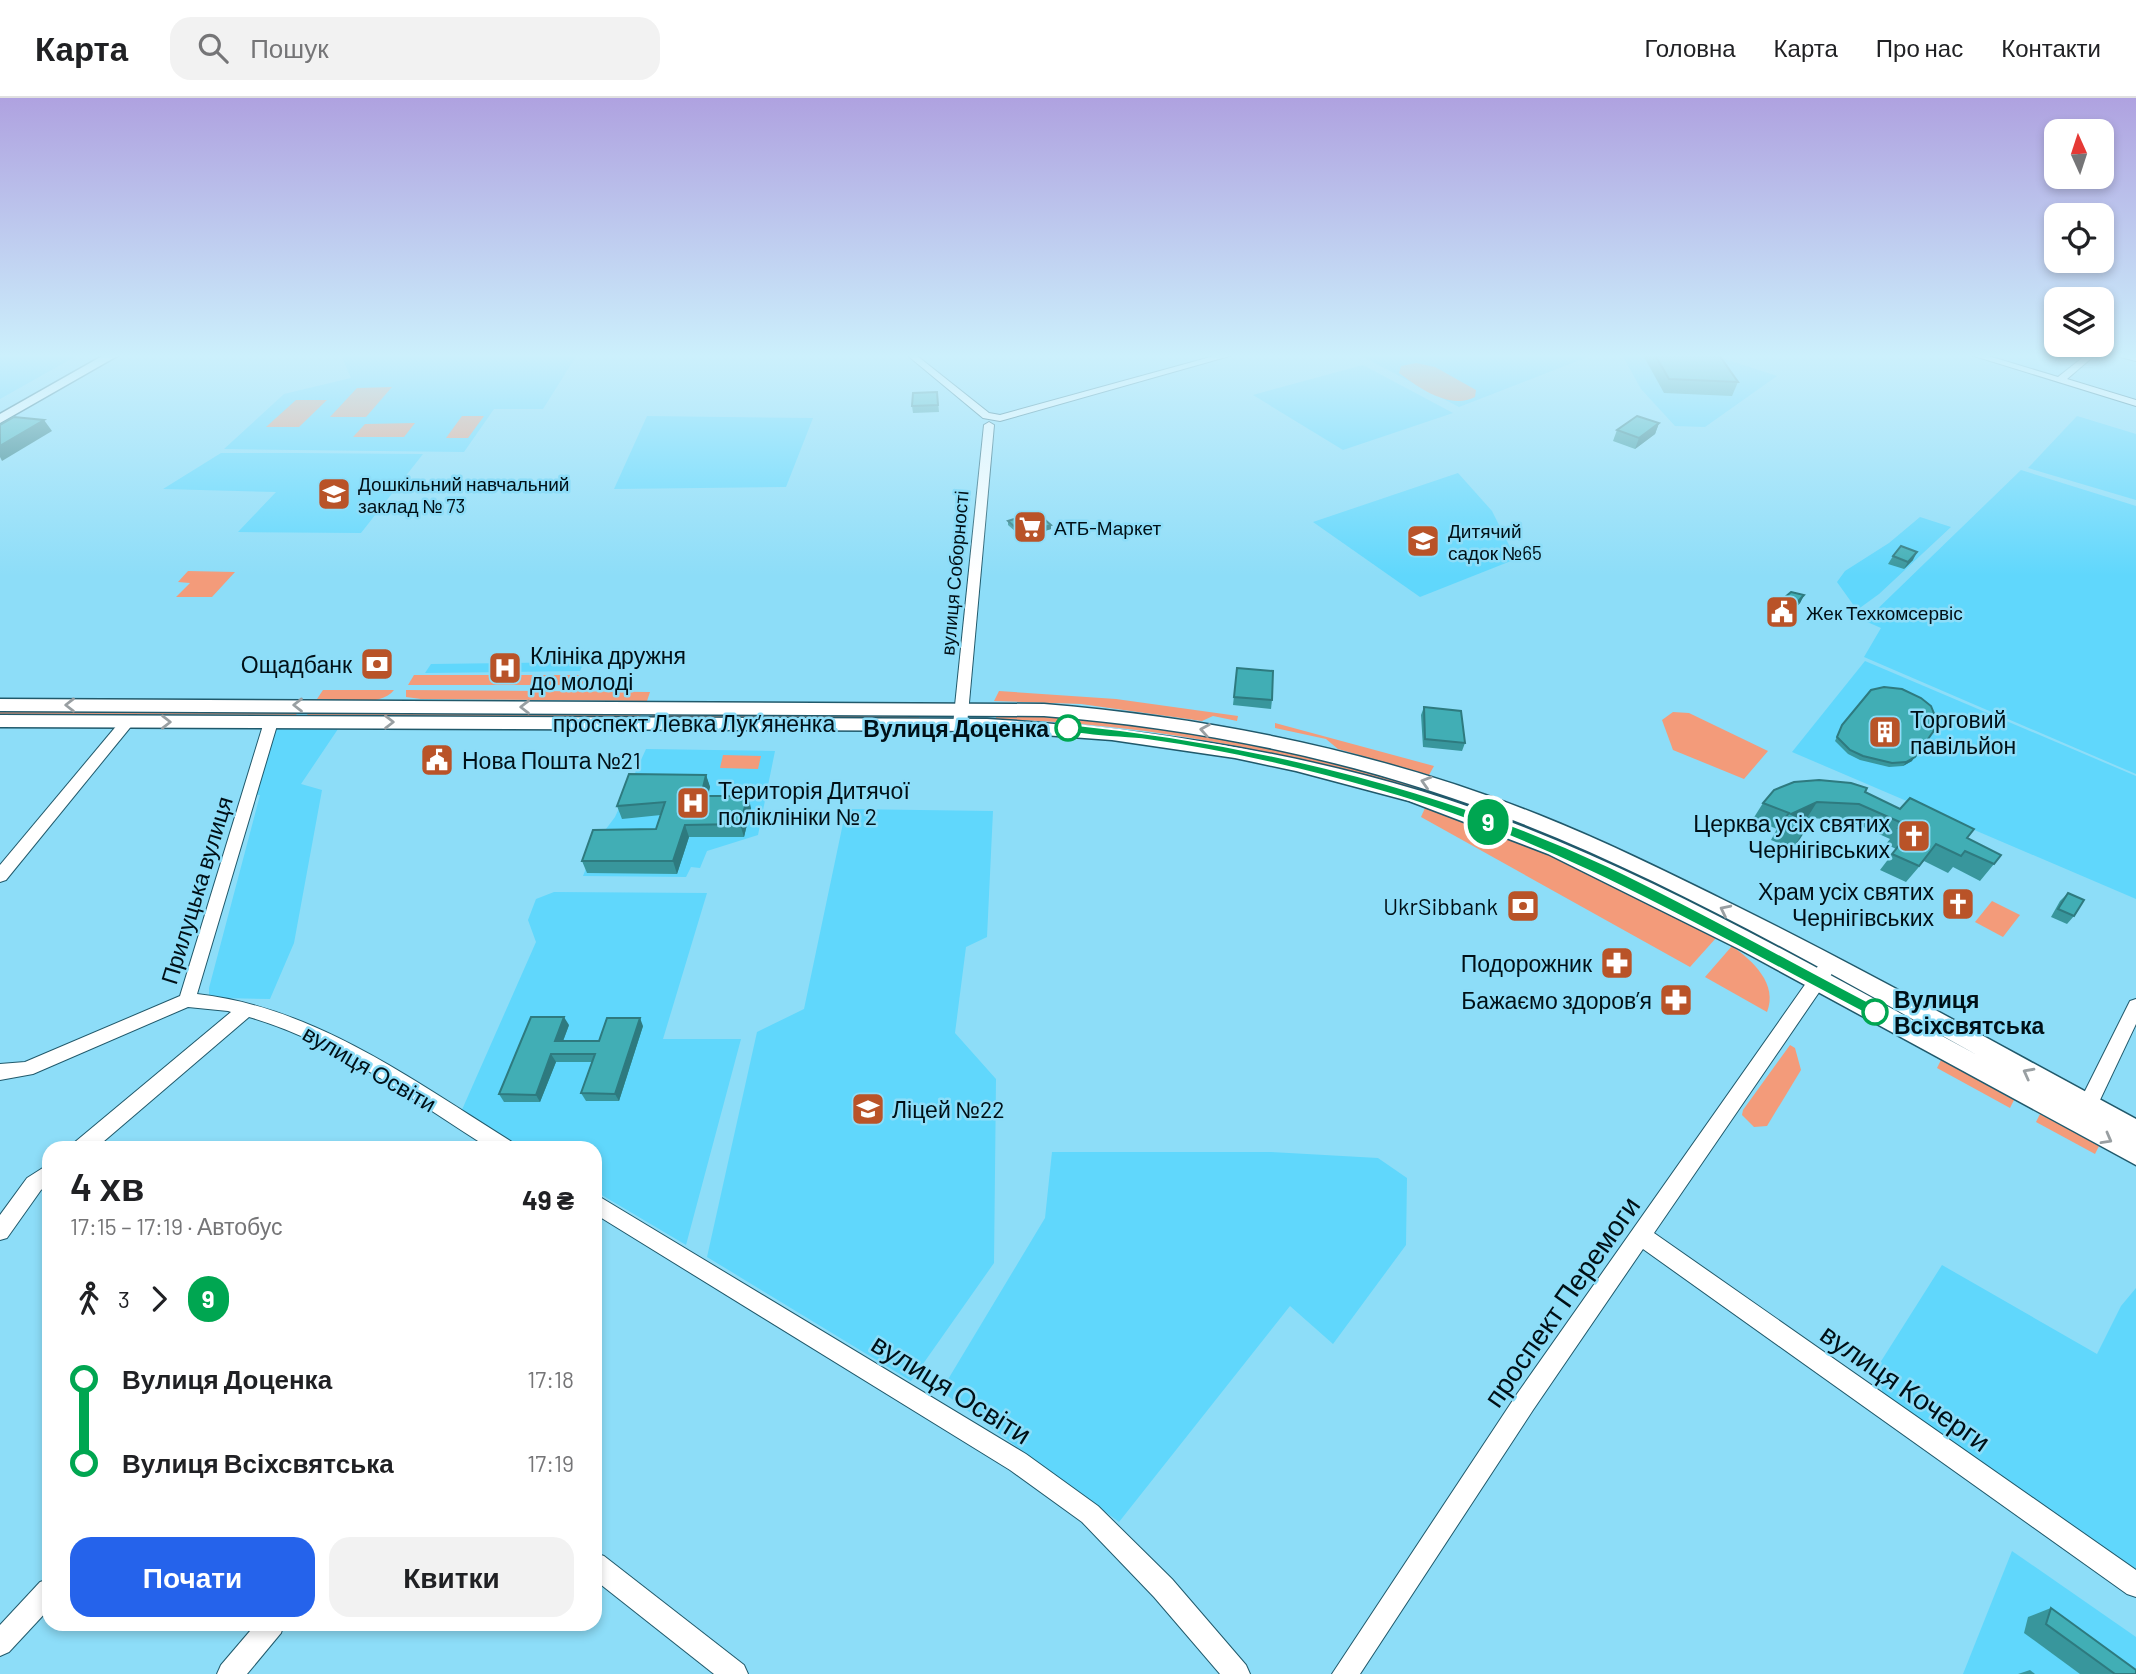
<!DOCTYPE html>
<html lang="uk">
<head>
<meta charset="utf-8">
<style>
	body { margin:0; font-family:Barlow,sans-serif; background:#f2f2f2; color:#202124; height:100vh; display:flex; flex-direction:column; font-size:26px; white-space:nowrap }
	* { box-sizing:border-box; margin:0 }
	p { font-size:23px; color:#757577 }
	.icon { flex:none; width:38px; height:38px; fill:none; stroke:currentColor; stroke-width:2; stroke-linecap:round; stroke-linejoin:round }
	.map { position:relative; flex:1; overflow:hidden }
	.drawer { position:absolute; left:42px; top:1043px; width:560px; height:490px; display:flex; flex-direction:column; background:#fff; border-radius:21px; box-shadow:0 4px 10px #0003 }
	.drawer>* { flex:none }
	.badge { padding:0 14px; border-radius:23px; font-size:24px; line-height:46px }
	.needle { width:46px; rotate:357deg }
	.fabs { position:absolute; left:2044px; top:21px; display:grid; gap:14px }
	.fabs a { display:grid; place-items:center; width:70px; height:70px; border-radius:14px; background:#fff; box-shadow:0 4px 10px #0003; font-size:35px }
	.map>.badge { position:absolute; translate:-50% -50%; box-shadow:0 0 0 4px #fff }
	.legs { display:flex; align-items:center; gap:10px; height:77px; padding:0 28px; font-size:23px }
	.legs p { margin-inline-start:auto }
	.summary { display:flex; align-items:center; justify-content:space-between; height:119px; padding:0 28px }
	h1 { font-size:38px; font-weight:600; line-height:52px }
	.primary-button { display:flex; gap:14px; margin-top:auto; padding:14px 28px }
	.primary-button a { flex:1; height:80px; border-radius:21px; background:#2563eb; color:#fff; font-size:28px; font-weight:600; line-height:80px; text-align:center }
	.primary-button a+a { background:#f2f2f2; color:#202124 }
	ul { padding:0 28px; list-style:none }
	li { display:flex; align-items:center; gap:24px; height:84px; font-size:26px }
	li i { display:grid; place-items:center; width:10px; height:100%; margin:0 9px; background:currentColor }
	li i::after { content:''; width:18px; height:18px; margin:-9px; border:5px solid; border-radius:50%; background:#fff }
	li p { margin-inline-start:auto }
	li:first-child i { background:linear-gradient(#0000 50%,currentColor 0) }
	li:last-child i { background:linear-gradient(currentColor 50%,#0000 0) }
	header { display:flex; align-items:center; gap:42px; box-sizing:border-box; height:98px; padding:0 35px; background:#fff; border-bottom:2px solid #e0e0e0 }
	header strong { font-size:33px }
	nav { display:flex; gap:38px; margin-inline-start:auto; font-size:24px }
	.search { width:490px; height:63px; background:#f2f2f2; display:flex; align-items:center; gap:18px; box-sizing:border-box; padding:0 24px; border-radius:21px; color:#757577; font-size:26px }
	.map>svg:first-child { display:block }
</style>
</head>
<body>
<header>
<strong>Карта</strong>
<div class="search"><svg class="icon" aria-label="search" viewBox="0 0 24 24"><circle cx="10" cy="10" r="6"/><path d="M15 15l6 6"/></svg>Пошук</div>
<nav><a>Головна</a><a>Карта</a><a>Про нас</a><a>Контакти</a></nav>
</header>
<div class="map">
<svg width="2136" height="1576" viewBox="0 0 2136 1576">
	<rect width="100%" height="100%" fill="#8dddf8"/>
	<g fill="#60d7fc">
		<polygon points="0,257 78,257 0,301"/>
		<polygon points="341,257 577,257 543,311 494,311 464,354 224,351 284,296 351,280"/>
		<polygon points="1359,257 1593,257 1459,309"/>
		<polygon points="1622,257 1713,257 1777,278 1705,329 1675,328 1641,291"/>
		<polygon points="1363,267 1453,315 1343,352 1253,297"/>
		<polygon points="647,318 813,320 786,389 614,391"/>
		<polygon points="2077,318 2136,336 2136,402 2028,370"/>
		<polygon points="221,355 297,355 423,356 361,435 238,434 276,394 163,391"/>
		<polygon points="2021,372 2136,408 2136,676 1864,559 1881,530 1865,523"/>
		<polygon points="1458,375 1492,413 1516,461 1420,499 1313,424"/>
		<polygon points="1920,419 1951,429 1879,496 1857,512 1837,484 1845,473 1889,445"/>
		<polygon points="1865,563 2136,678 2136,801 1792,654"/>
		<polygon points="584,564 580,573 425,575 431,566"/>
		<polygon points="268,630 338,631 301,686 322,692 294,845 270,901 220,900 209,898 209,890 260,697 254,697"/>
		<polygon points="646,651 775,653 758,737 707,753 700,770 691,769 686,779 583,778 597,743 615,719"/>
		<polygon points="846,711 993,713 987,839 966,849 955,935 996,981 994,1165 911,1283 707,1159 757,934 804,911"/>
		<polygon points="554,794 707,795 663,941 741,941 686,1147 595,1093 595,1050 523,1050 461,1014 536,844 528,822 536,801"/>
		<polygon points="1052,1054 1271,1054 1378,1060 1407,1080 1406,1147 1333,1246 1290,1208 1119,1424 941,1293 1045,1120"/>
		<polygon points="1942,1167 2097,1256 2121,1208 2136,1190 2136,1473 1883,1298 1878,1268"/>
		<polygon points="2012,1453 2136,1539 2136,1576 1963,1576"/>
	</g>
	<g fill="#f39b7a">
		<path d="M1416,265L1435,269L1476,292L1475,299C1450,312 1419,290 1399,275L1401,268Z"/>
		<polygon points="392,289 366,319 330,319 357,290"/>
		<polygon points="296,302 327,302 299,329 266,329"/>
		<polygon points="462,318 484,318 468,340 446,340"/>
		<polygon points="415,325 404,339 353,339 365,326"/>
		<polygon points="188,473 235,474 212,499 176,499 190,485 178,484"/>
		<polygon points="414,577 586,577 582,587 408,587"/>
		<path d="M323,592H394C380,610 338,602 317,601Z"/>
		<polygon points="406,592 650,594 647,603 421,601 406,599"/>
		<polygon points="999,593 1116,601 1238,618 1237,623 1213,618 1202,623 1081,606 994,603"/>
		<polygon points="0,613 298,614 296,617 0,616"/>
		<polygon points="309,614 641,616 640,619 307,617"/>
		<polygon points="1673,614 1689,615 1768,653 1744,681 1673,652 1662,622"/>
		<polygon points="653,615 920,617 919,620 911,620 652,619"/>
		<path d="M996,617C1139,619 1279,648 1417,688L1414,692C1277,651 1139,625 996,621Z"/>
		<polygon points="1275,625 1434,668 1429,677 1338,651 1326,641 1275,630"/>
		<polygon points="723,657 761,658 758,671 720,670"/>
		<polygon points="1434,693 1572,745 1731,822 1727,825 1528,732 1432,697"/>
		<polygon points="1425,710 1580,769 1716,840 1690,869 1421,719"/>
		<polygon points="1992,803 2020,817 2003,839 1975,824"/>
		<path d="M1732,848C1753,863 1778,886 1767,914L1705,879Z"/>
		<polygon points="1790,947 1795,950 1801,972 1767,1028 1754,1029 1742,1017 1743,1012"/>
		<polygon points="1941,962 2014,1002 2010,1010 1937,970"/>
		<polygon points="2040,1016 2099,1048 2095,1056 2036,1024"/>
	</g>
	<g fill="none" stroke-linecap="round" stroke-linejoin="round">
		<defs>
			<g id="minor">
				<polygon points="907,257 916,257 989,315 1000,317 1218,257 1233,257 1000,323 983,320"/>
				<polygon points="1971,257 1985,257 2058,279 2086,257 2095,257 2067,281 2136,302 2136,308"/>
				<polygon points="2118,257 2136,257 2136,263 2120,259"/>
				<polygon points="989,324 994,327 967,627 960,631 953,627 984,327"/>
				<polygon points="128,619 133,620 135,623 133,626 6,782 0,784 0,767 123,620"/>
				<path d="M271,620L278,624L197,896C315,909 414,983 512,1044L515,1050H489C413,1002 336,944 249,919L96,1050H72L75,1044L231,914L228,913L188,909L33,976L0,982V966L25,964L180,898L264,624Z"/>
				<polygon points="1829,860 1835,861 1837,866 1835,871 1654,1135 2136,1472 2136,1499 2127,1496 1643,1151 1533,1312 1360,1576 1332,1576 1517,1296 1823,861"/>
				<polygon points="2136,901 2136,926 2090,1023 2083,1025 2076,1023 2074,1017 2076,1011 2130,903"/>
				<polygon points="49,1066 49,1086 41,1092 7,1140 0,1142 0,1117 27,1080"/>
				<polygon points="595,1096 1026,1356 1098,1408 1172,1481 1246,1567 1250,1576 1220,1576 1154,1499 1082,1424 1010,1372 595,1116"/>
				<polygon points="595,1455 604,1458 744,1567 748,1576 714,1576 595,1482"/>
				<polygon points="49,1481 49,1511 9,1554 0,1558 0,1527 40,1484"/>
				<polygon points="256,1526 284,1526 281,1535 247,1576 217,1576 221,1567"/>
			</g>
			<g id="major">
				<polygon points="104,257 119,257 0,325 0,316"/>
				<path d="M0,601L1044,606C1214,620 1381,654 1539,717C1607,744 1673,777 1738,809C1873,876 2004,950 2136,1021V1067L1739,851L1548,756L1409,703L1296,673L1235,660L1112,642L987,633L0,629V617L987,621C1135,630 1279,650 1421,693C1616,753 1797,860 1977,957C1829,875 1680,788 1523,726C1369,665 1209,631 1044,618L0,613Z"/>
			</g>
		</defs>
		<use href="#minor" stroke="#20596b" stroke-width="2"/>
		<use href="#major" stroke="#20596b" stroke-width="3"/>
		<use href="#minor" fill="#fff" fill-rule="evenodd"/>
		<use href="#major" fill="#fff" fill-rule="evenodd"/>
	</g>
	<g fill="#38969c">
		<polygon points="1643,257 1719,257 1738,284 1732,298 1664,295"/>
		<polygon points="937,294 939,314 913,315 912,308"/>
		<polygon points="1659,325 1655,336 1635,351 1613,343 1617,332"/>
		<polygon points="1008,423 1051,431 1023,440 1008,427"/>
		<polygon points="1893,458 1913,462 1904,471 1888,466"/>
		<polygon points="1804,497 1800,505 1783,523 1768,518 1772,510"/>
		<polygon points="1237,570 1272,602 1271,611 1233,607"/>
		<polygon points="1424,609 1465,645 1462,653 1423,649 1421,617"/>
		<polygon points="1842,627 1912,663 1903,668 1889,669 1860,662 1848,656 1835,643"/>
		<polygon points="706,677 710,689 708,698 751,710 744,739 689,739 677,776 587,775 582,763 656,731 661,717 622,721 617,708"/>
		<polygon points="1865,694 1900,711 1967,740 1994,766 1980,783 1953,769 1948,775 1924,763 1906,784 1880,772 1896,751 1886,746 1890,741 1848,722 1807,720 1804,722 1810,725 1792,751 1771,742 1777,731 1753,721 1763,705"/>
		<polygon points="2068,795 2074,818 2067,826 2051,819 2060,803"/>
		<polygon points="569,927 563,943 599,943 643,928 619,1003 586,1003 581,995 592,964 556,964 540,1004 504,1004 499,996"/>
		<polygon points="2051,1510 2136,1576 2080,1576 2024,1535 2028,1519"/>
		<polygon points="2030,1572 2035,1576 2018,1576"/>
	</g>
	<g fill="#2e7a7f">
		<polygon points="44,322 52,333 2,363 0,359 0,348"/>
		<polygon points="1659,325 1655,336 1635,351 1639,340"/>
		<polygon points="1051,427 1051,431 1023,440 1023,436"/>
		<polygon points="1917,454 1913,462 1904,471 1908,464"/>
		<polygon points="1804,497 1800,505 1783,523 1787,515"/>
		<polygon points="1933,634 1912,663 1903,668 1906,664"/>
		<polygon points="706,677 710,689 704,710 701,698"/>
		<polygon points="748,698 751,710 744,739 740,726"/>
		<polygon points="1817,704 1807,720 1789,728 1791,716"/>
		<polygon points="1810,725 1800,741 1792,751 1803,734"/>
		<polygon points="685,727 689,739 677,776 673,763"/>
		<polygon points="564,919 569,927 560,951 555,943"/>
		<polygon points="640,920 643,928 619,1003 615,996"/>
		<polygon points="551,956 556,964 540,1004 536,997"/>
	</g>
	<g fill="#41aeb5" stroke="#2e7a7f" stroke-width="2">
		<polygon points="1655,257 1719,257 1738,284 1669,281"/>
		<polygon points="937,294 938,307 912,308 913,295"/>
		<polygon points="1637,318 1659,325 1639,340 1617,332"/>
		<polygon points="14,319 44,322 0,348 0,327"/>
		<polygon points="1036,414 1051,427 1023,436 1008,423"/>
		<polygon points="1901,448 1917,454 1908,464 1893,458"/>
		<polygon points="1791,494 1804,497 1787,515 1772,510"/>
		<polygon points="1237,570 1273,573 1272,602 1234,599"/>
		<polygon points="1884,589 1902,591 1921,600 1931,608 1937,623 1933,634 1915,659 1906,664 1892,665 1863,658 1850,652 1837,639 1842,627 1871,592"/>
		<polygon points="1424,609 1461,613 1465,645 1425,641"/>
		<polygon points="629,676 706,677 701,698 748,698 740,726 685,727 673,763 582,763 593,732 656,731 665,704 617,708"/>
		<polygon points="1819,682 1851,685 1867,690 1865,694 1900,711 1910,700 1974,731 1967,740 2001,757 1994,766 1965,753 1961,758 1936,746 1919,768 1892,756 1909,735 1898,730 1902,725 1859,706 1817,704 1791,716 1810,725 1803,734 1781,725 1789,715 1763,705 1774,692 1794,684"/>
		<polygon points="2068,795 2084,802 2074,818 2058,811"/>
		<polygon points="531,919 564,919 555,943 599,943 607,920 640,920 615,996 581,995 595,956 551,956 536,997 499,996"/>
		<polygon points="2051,1510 2136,1572 2136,1576 2115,1576 2046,1526"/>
	</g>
	<defs><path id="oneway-chevron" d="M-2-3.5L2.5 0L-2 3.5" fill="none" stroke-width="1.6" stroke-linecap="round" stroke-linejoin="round" transform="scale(1.75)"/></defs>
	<g stroke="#999fa2">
		<use href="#oneway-chevron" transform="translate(70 607) rotate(180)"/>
		<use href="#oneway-chevron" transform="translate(298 607) rotate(-180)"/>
		<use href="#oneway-chevron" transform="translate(525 609) rotate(-180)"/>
		<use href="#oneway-chevron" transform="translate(166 624)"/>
		<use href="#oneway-chevron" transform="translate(389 624)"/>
		<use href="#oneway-chevron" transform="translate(1205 632) rotate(-170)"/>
		<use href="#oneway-chevron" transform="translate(1426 684) rotate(-163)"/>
		<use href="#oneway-chevron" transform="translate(1725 812) rotate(-154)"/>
		<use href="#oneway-chevron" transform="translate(2028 975) rotate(-152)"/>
		<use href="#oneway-chevron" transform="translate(2107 1041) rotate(29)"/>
	</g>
	<linearGradient id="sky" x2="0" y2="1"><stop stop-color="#afa2e0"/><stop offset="0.54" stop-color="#ccf0fc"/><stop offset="1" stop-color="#ccf0fc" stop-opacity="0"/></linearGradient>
	<rect width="2136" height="478" fill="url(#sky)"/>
	<path fill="#00a651" stroke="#fff" stroke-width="2" d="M1068,626C1253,645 1438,689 1608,768C1700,812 1790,863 1880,910L1882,914L1875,920L1870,918C1711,835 1554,742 1380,693C1304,671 1226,653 1147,642C1120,639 1090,639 1063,633V628Z"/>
	<defs>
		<symbol id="school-square" viewBox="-11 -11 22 22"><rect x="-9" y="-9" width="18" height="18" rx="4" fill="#b95328" stroke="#8dddf8"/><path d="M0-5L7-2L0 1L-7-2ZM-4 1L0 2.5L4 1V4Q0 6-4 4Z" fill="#fff"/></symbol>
		<symbol id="supermarket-square" viewBox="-11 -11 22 22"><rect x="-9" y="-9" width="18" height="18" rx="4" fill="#b95328" stroke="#8dddf8"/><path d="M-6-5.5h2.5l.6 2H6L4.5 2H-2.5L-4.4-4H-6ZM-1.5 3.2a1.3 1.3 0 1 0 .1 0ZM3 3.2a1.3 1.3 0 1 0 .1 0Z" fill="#fff"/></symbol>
		<symbol id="civic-square" viewBox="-11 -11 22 22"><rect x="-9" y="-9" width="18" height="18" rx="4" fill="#b95328" stroke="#8dddf8"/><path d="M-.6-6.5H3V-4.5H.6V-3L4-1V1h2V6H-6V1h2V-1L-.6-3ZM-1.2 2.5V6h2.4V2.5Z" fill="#fff"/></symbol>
		<symbol id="bank-square" viewBox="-11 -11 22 22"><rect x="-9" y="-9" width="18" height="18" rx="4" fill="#b95328" stroke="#8dddf8"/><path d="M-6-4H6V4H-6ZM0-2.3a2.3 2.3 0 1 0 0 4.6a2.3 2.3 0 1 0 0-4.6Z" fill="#fff"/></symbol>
		<symbol id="hospital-square" viewBox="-11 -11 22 22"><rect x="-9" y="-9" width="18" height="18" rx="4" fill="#b95328" stroke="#8dddf8"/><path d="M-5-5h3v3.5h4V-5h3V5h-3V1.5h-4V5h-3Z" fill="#fff"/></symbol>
		<symbol id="building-square" viewBox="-11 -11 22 22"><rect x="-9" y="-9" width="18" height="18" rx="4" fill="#b95328" stroke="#8dddf8"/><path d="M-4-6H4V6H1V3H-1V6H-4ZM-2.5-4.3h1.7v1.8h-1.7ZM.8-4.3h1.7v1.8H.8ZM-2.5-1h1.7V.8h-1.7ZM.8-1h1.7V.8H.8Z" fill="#fff"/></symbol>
		<symbol id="church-square" viewBox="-11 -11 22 22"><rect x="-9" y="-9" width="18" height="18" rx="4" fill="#b95328" stroke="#8dddf8"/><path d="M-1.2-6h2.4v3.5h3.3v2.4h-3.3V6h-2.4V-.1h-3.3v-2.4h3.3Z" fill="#fff"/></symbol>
		<symbol id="pharmacy-square" viewBox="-11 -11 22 22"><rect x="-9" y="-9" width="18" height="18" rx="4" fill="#b95328" stroke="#8dddf8"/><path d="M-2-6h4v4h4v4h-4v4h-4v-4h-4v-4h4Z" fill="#fff"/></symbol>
	</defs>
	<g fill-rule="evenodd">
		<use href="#school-square" x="315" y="377" width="38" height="38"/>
		<use href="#supermarket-square" x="1011" y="410" width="38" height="38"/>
		<use href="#school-square" x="1404" y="424" width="38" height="38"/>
		<use href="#civic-square" x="1763" y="495" width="38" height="38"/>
		<use href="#bank-square" x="358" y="547" width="38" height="38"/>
		<use href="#hospital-square" x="486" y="551" width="38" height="38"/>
		<use href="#building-square" x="1866" y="615" width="38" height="38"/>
		<use href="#civic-square" x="418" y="643" width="38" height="38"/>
		<use href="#hospital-square" x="674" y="686" width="38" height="38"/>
		<use href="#church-square" x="1895" y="719" width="38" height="38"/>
		<use href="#church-square" x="1939" y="787" width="38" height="38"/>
		<use href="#bank-square" x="1504" y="789" width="38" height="38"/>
		<use href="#pharmacy-square" x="1598" y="846" width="38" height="38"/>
		<use href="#pharmacy-square" x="1657" y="883" width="38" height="38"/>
		<use href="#school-square" x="849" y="992" width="38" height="38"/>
	</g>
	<g fill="#fff" stroke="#00a651" stroke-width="3.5">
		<circle cx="1068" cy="630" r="12"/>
		<circle cx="1875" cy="914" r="12"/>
	</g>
	<g text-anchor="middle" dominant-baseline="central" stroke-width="5" stroke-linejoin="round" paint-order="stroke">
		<g font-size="19" fill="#001017" stroke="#8dddf8" text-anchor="start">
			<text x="358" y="385">Дошкільний навчальний<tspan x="358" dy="22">заклад № 73</tspan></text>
			<text x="1054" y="429">АТБ-Маркет</text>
			<text x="1448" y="432">Дитячий<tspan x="1448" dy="22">садок №65</tspan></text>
			<text x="1806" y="514">Жек Техкомсервіс</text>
		</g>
		<g font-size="19" fill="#001017" stroke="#8dddf8">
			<text transform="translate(954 475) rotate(-85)">вулиця Соборності</text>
		</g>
		<g font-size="23" fill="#001017" stroke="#8dddf8" text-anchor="end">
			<text x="530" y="557" text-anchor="start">Клініка дружня<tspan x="530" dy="26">до молоді</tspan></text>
			<text x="352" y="566">Ощадбанк</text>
			<text x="1910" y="621" text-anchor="start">Торговий<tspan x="1910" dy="26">павільйон</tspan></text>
			<text x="462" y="662" text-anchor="start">Нова Пошта №21</text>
			<text x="718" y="692" text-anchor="start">Територія Дитячої<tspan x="718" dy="26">поліклініки № 2</tspan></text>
			<text x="1890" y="725">Церква усіх святих<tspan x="1890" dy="26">Чернігівських</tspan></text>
			<text x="1934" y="793">Храм усіх святих<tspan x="1934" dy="26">Чернігівських</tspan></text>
			<text x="1498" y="808">UkrSibbank</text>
			<text x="1592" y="865">Подорожник</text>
			<text x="1652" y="902">Бажаємо здоровʼя</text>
			<text x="892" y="1011" text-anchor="start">Ліцей №22</text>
		</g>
		<g font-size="23" fill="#001017" stroke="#8dddf8">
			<text x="694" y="625">проспект Левка Лукʼяненка</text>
			<text transform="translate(196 792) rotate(-73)">Прилуцька вулиця</text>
			<text transform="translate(370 970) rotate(30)">вулиця Освіти</text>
		</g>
		<g font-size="23" font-weight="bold" fill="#001017" stroke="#8dddf8" text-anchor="end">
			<text x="1049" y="630">Вулиця Доценка</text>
			<text x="1894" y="901" text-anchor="start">Вулиця<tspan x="1894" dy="26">Всіхсвятська</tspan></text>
		</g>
		<g font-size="28" fill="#001017" stroke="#8dddf8">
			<text transform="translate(1561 1203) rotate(-55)">проспект Перемоги</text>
			<text transform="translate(1906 1289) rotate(35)">вулиця Кочерги</text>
			<text transform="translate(952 1290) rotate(32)">вулиця Освіти</text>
		</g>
	</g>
</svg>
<div class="fabs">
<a><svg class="needle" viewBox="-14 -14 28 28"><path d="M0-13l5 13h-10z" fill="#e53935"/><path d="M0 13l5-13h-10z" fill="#757577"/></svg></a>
<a><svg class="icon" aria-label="locate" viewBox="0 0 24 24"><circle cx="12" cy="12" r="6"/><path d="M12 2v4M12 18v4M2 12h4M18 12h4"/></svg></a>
<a><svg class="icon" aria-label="layers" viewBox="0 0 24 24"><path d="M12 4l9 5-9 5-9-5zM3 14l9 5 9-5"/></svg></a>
</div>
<b class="badge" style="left:1488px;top:724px;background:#00a651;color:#fff">9</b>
<section class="drawer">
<div class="summary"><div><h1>4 хв</h1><p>17:15 – 17:19 · Автобус</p></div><b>49 ₴</b></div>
<div class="legs"><svg class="icon" aria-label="walk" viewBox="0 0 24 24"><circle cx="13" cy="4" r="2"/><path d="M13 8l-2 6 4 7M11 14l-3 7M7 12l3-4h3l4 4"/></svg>3<svg class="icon" aria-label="forward" viewBox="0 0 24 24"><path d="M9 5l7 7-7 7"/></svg><b class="badge" style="background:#00a651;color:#fff">9</b></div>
<ul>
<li><i style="color:#00a651"></i><b>Вулиця Доценка</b><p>17:18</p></li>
<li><i style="color:#00a651"></i><b>Вулиця Всіхсвятська</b><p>17:19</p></li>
</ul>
<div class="primary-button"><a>Почати</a><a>Квитки</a></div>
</section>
</div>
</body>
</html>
